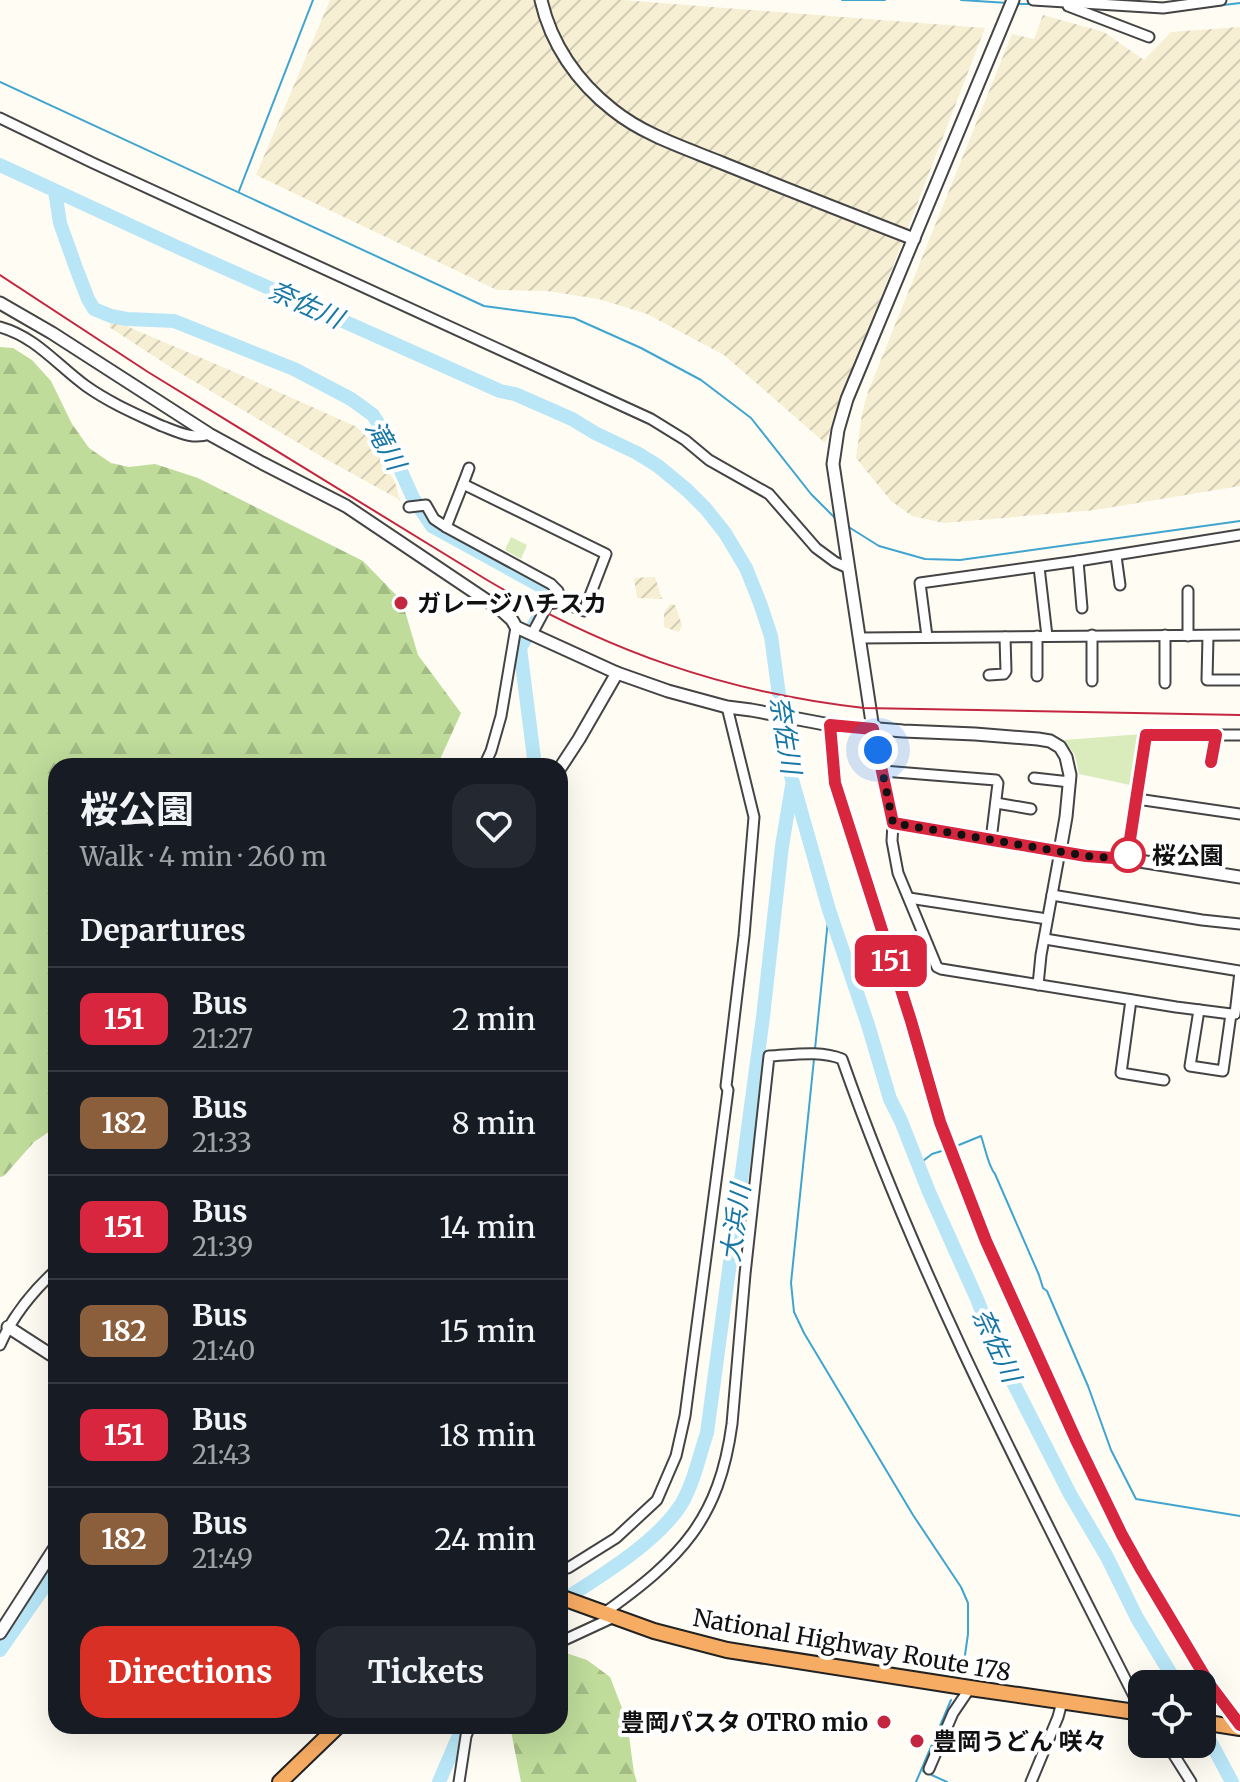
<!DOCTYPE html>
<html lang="en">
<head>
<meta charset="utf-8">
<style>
	body { margin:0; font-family:Merriweather,"Noto Sans JP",serif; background:#242831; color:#f1f3f6; height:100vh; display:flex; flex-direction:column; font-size:30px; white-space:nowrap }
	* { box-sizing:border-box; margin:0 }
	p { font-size:26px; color:#9ea1a6 }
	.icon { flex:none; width:44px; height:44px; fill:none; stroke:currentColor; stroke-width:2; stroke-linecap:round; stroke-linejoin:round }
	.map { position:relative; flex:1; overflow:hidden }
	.drawer { position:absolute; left:48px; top:758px; width:520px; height:976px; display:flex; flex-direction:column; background:#171b24; border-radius:24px; box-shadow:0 8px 32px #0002 }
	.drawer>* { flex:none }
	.badge { padding:0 16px; border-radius:12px; font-size:28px; line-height:52px }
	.tools { position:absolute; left:1128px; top:1670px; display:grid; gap:16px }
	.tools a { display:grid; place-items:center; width:88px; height:88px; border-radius:16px; background:#171b24; box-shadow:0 8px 32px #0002; font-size:40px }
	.you { position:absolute; width:40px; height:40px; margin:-20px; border:6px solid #fff; border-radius:50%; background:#1a73e8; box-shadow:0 0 0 12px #1a73e833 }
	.map>.badge { position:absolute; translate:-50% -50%; box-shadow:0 0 0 4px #fff }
	h2 { padding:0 32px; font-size:30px; line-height:72px }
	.round { display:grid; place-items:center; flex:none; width:84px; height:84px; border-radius:24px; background:#242831 }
	.summary { display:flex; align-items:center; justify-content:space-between; height:136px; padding:0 32px }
	h1 { font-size:38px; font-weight:700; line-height:60px }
	.action { display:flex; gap:16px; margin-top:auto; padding:16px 32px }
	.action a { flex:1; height:92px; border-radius:24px; background:#d93025; color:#fff; font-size:32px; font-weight:700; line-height:92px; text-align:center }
	.action a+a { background:#242831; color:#f1f3f6 }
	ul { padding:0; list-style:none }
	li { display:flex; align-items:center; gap:24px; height:104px; padding:0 32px; border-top:2px solid #363941 }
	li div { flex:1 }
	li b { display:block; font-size:30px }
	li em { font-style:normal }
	li .badge { min-width:88px; font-weight:700; text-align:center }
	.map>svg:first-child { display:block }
</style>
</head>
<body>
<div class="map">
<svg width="1240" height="1782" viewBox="0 0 1240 1782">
	<defs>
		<pattern id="farmland-furrows" width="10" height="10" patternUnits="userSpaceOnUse" patternTransform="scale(2)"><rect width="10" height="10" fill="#f6efd3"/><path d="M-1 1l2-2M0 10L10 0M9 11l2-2" fill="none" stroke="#d2ccb4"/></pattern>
		<pattern id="forest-firs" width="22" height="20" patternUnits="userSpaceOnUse" patternTransform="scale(2)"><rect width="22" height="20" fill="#bfdc9b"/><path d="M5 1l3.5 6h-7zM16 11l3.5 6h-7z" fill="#a3bc84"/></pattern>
	</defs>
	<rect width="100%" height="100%" fill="#fffcf4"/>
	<g fill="url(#farmland-furrows)">
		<polygon points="330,0 622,0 985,28 825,443 724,355 647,314 599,299 547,291 497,290 256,175"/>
		<polygon points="1043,15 1104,32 1144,60 1171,32 1240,27 1240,486 1095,510 944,523 912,516 891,501 856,458 862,413 868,392 1012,34 1034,39"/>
		<polygon points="112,320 225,368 357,427 370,440 377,452 395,482 400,500 324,458 175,370 109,327"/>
		<polygon points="655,577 662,599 637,598 634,578"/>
		<polygon points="670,604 675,605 682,625 679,632 664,627 664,613"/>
	</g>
	<g fill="#daebbc">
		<polygon points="511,537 527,545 521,559 505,550"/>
		<polygon points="1142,734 1135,786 1079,774 1075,755 1064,740"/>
	</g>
	<g fill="url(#forest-firs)">
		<polygon points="0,347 13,348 32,360 51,381 72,424 89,448 111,463 129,467 155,464 198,478 363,561 402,601 418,655 461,713 437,766 56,766 56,1127 34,1142 4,1176 0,1177"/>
		<polygon points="560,1651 587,1660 610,1677 627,1721 634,1773 637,1782 521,1782 510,1726 560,1726"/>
	</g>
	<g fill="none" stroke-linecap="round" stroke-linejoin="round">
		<g stroke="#3fa5cf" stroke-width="2">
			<polyline points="842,0 885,0"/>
			<polyline points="961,0 1008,3"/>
			<polyline points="1018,4 1032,4"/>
			<polyline points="1166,12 1240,3"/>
			<polyline points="0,82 484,306 574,318 641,348 701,380 751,418 811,494 835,518"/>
			<polyline points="239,191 313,0"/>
			<polyline points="847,526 879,546 925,559 960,560 1240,521"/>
			<polyline points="815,1049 829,910"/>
			<polyline points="814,1059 791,1283 794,1312 804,1333 913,1515 961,1587 968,1603 968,1634 962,1676"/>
			<path d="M954,1147L981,1136C985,1147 988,1166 995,1174L1039,1275L1043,1288L1047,1291L1088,1386L1111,1450L1136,1499L1240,1516"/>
			<polyline points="919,1164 932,1154 948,1149"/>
			<polyline points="923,1771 947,1782"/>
			<polyline points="916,1782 951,1700"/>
		</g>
		<g stroke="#b8e6f7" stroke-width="14">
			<polyline points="0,165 175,246 500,391 515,394 572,419 595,433 637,453 658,466 687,490 706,509 725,533 746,568 760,603 771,636 789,769 829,910 868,1025 890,1099 901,1121 929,1192 977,1299 998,1353 1070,1494 1107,1557 1137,1618 1177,1684"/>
			<polyline points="55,191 60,223 76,268 88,299 94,309 111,316 127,319 174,321 294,369 351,399 373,415 383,431 413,498 432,526 548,590 550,598 520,648 535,766"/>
			<path d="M560,1602C598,1578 670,1535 687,1493C696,1474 700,1453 707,1433L763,1017L782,846L792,786"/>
			<polyline points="0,1650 56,1570"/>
			<polyline points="1202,1726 1232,1782"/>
			<polyline points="439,1782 463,1726"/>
		</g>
		<defs>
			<g id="minor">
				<polyline points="1033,0 1163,8 1221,0"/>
				<polyline points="1068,6 1149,37"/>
				<polyline points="0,118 93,163 651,419 685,440 709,460 769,494 816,548 835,562 848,568"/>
				<path d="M0,327C36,337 57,365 86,386C110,403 136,414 162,426C178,432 193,440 209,434"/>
				<polyline points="463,484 469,468"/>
				<polyline points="409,507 426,505 434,519 446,527 551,584 558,591 561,602"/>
				<polyline points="446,527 463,484 606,554 584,611 561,602 548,604 532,634"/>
				<polyline points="1116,556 1120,585"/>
				<polyline points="1078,561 1082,608"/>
				<polyline points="1039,567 1047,636"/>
				<polyline points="1188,636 1188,591"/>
				<polyline points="1208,636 1207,680 1240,680"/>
				<polyline points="927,637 920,583 1078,561 1240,535"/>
				<polyline points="860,638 1240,635"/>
				<polyline points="989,675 1004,674 1006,671 1005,637"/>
				<polyline points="1037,676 1037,636"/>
				<polyline points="1092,681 1092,635"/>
				<polyline points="1165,683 1165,635"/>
				<polyline points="830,725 835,783 911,1021 940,1122 986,1241 1077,1442 1122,1535 1210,1685 1240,1725"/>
				<polyline points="873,729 891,809 893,823 892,841 898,873 937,967 941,969 1176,1007 1231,1014 1235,1014 1240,972"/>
				<polyline points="1211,762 1216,735"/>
				<polyline points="484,766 491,751 501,716 516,627"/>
				<polyline points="883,771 996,780 998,783 991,840"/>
				<polyline points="1034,778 1070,782"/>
				<polyline points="1137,799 1240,814"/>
				<polyline points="996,803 1031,809"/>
				<polyline points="893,823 1060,851 1041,955 1038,985"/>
				<polyline points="1127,859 1146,735 1240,735"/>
				<polyline points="1052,895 1202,920 1240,924"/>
				<polyline points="909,898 1047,919"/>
				<polyline points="1045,939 1240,971"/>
				<polyline points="1131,1000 1121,1073 1164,1080"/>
				<polyline points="1199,1010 1190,1066 1223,1071 1231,1014"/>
				<path d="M0,1345C13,1315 32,1292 56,1270"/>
				<polyline points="568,1568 616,1538 657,1500 676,1456 685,1416 728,1090 726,1086 744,936 754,817 727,707"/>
				<path d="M604,1613C681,1558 719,1520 732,1424L745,1274L769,1056C792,1055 820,1050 842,1059C920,1282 1031,1492 1137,1702L1142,1708"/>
				<polyline points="560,1642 614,1617"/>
				<polyline points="1167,1744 1191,1782"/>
				<polyline points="929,1769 953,1713 970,1688"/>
				<polyline points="459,1782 466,1736 470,1726"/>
				<polyline points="1031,1782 1058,1717 1062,1702"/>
			</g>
			<g id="tertiary">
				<path d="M541,0C551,44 577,82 613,110C644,135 685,148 722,163C786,189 850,214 914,239"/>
				<polyline points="0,303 52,333 209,434 262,463 346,506 501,610 512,620 516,627 617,673 668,691 727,707 751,710 830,725 903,731 975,734 1038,739 1050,741 1060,747 1066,757 1070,775 1066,817 1060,851 1086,856 1127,859 1240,877"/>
				<polyline points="873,729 833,464 838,430 847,399 1013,0"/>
				<polyline points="560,768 579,739 617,673"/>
				<polyline points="8,1327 56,1358"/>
				<polyline points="0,1633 56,1546"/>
			</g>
			<g id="trunk">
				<polyline points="560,1597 654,1631 727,1650 970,1688 1142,1713"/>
				<polyline points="1202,1722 1240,1728"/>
				<polyline points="280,1782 338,1726"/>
			</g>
		</defs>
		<use href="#minor" stroke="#444" stroke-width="13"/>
		<use href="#tertiary" stroke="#444" stroke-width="15"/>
		<use href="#trunk" stroke="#222" stroke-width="18"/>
		<use href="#minor" stroke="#fff" stroke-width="9"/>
		<use href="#tertiary" stroke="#fff" stroke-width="11"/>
		<use href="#trunk" stroke="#f7ac63" stroke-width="14"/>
		<path stroke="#c3263f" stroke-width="2" d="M0,275L148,372L487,580C608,651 723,692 864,708L1240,715"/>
	</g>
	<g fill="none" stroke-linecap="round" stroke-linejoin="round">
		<defs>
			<polyline id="line" points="1211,762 1216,735 1146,735 1127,859 1086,856 893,823 873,729 830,725 835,783 911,1021 940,1122 986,1241 1077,1442 1122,1535 1142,1571 1210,1685 1240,1725"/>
		</defs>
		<use href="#line" stroke="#fff" stroke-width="18"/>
		<use href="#line" stroke="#d7263d" stroke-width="12"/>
		<polyline stroke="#111" stroke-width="8" stroke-dasharray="0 14.4" points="878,750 893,823 1086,856 1127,859 1128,855"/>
	</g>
	<g fill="#c3263f" stroke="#fff" stroke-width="3">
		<circle cx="401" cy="603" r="8"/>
		<circle cx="884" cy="1722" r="8"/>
		<circle cx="917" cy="1741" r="8"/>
	</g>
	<circle fill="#fff" stroke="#d7263d" stroke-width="4" cx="1128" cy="855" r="16"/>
	<g text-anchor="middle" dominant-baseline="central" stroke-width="8" stroke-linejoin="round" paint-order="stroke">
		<g font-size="24" font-weight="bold" fill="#111" stroke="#fff" text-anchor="start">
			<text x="417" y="603">ガレージハチスカ</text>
			<text x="868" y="1722" text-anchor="end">豊岡パスタ OTRO mio</text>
			<text x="933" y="1741">豊岡うどん 咲々</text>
		</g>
		<g font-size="24" font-weight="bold" fill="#111" stroke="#fff" text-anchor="start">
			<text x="1152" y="855">桜公園</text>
		</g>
		<g font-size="24" fill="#111" stroke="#fff">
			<text transform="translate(852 1645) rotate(10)">National Highway Route 178</text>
		</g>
		<g font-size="26" font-style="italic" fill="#1777a5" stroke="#fff">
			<text transform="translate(306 304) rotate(24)">奈佐川</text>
			<text transform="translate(386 445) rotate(61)">滝川</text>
			<text transform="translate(786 735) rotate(81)">奈佐川</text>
			<text transform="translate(735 1223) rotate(-82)">大浜川</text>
			<text transform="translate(997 1345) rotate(65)">奈佐川</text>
		</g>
	</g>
</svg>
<div class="tools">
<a><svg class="icon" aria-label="locate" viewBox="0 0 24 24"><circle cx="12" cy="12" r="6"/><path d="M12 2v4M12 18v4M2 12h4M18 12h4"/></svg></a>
</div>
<div class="you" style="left:878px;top:750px"></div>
<b class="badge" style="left:891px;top:961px;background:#d7263d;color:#fff">151</b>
<section class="drawer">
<div class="summary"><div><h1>桜公園</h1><p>Walk · 4 min · 260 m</p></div><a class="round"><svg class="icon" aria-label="heart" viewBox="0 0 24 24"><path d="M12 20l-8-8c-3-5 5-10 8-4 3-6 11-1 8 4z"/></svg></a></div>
<h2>Departures</h2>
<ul>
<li><span class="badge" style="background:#d7263d;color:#fff">151</span><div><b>Bus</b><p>21:27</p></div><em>2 min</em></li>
<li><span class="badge" style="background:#8b5e3c;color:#fff">182</span><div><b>Bus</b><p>21:33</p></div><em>8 min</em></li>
<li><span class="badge" style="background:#d7263d;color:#fff">151</span><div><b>Bus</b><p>21:39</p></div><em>14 min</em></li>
<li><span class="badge" style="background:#8b5e3c;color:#fff">182</span><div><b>Bus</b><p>21:40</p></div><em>15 min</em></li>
<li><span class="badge" style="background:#d7263d;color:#fff">151</span><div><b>Bus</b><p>21:43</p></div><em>18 min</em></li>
<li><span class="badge" style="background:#8b5e3c;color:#fff">182</span><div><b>Bus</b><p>21:49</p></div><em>24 min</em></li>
</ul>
<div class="action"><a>Directions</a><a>Tickets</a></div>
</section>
</div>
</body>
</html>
